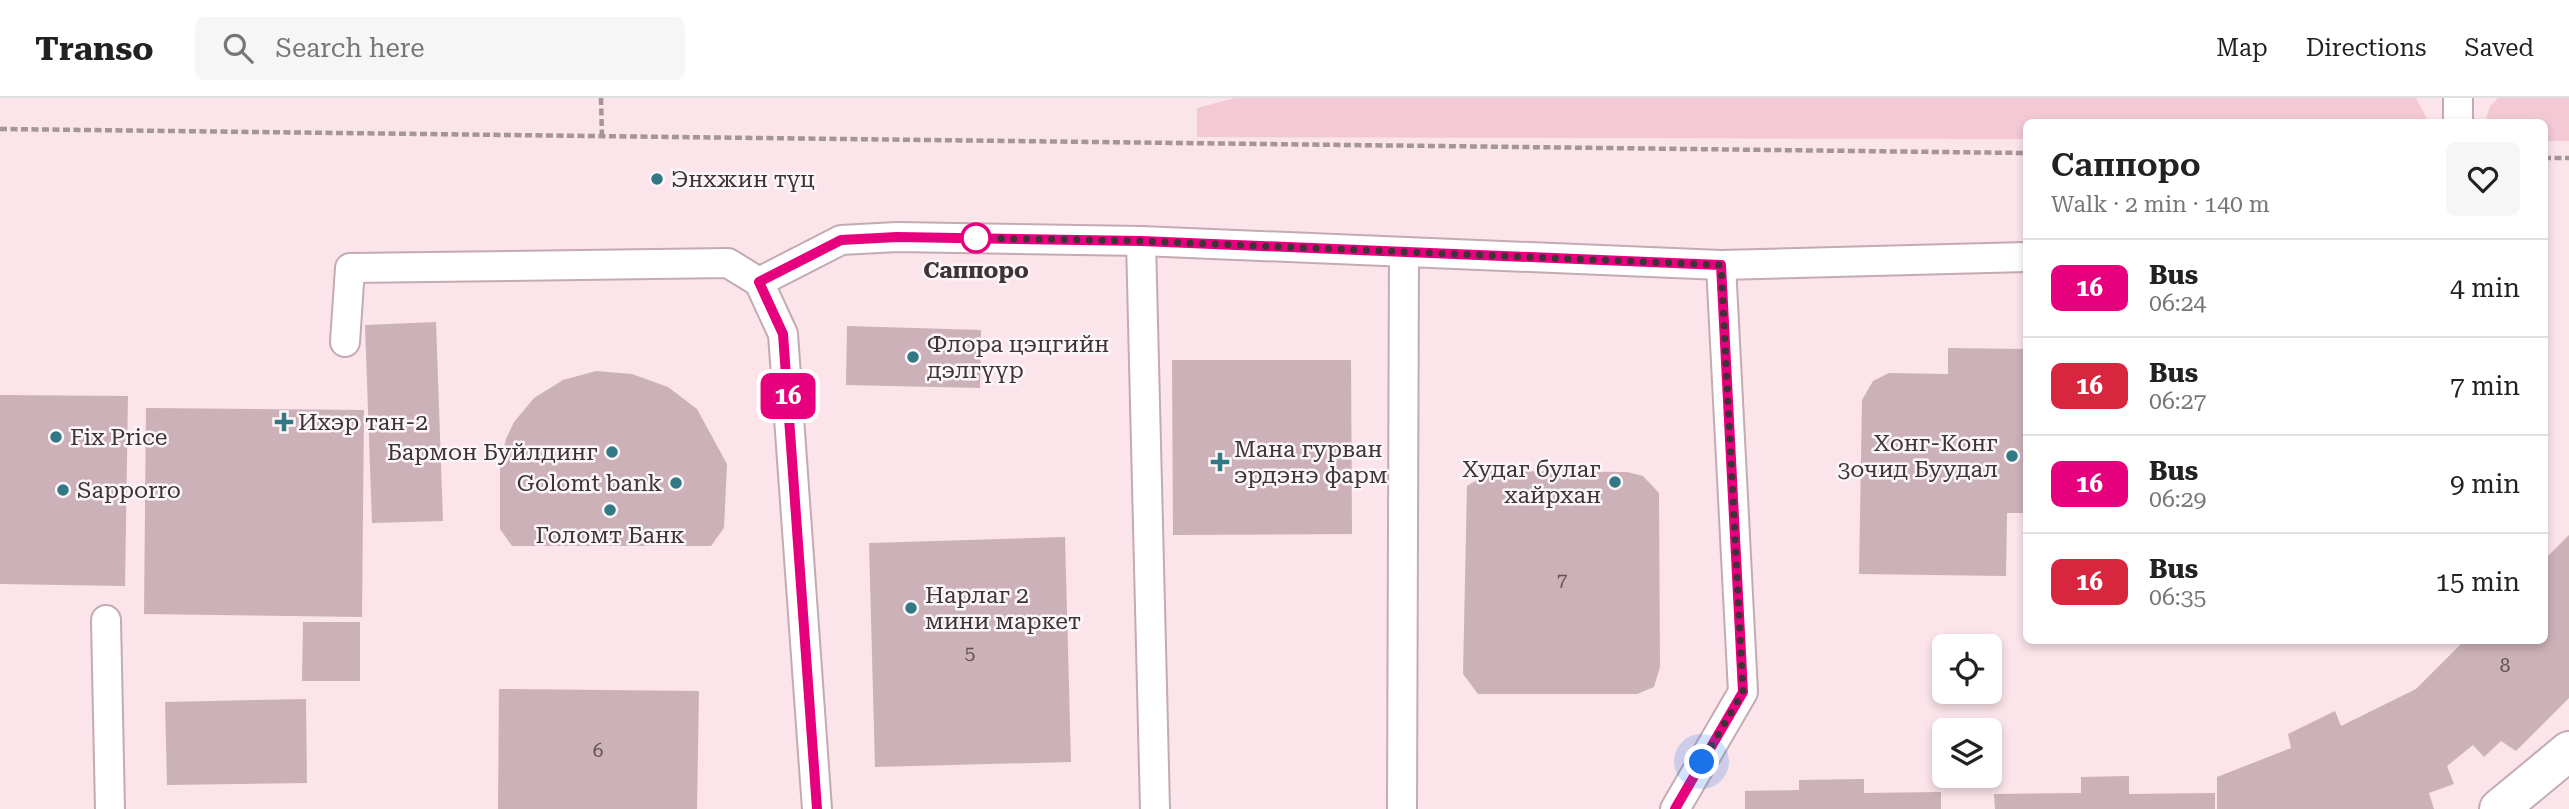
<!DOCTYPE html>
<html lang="en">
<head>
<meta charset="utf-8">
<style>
	body { margin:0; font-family:"Roboto Serif",serif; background:#f6f6f6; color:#222; height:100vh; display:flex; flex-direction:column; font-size:26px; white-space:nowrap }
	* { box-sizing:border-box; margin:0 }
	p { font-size:23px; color:#767676 }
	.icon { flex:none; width:38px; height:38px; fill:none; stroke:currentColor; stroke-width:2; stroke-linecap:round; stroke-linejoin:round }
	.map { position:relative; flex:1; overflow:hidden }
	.side { position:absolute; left:2023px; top:21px; width:525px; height:525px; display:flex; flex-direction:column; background:#fff; border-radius:10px; box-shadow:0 4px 10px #0003 }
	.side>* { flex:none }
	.badge { padding:0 14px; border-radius:10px; font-size:24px; line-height:46px }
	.fabs { position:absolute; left:1932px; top:536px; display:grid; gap:14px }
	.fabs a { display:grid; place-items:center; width:70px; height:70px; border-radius:10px; background:#fff; box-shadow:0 4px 10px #0003; font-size:35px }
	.you { position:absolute; width:35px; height:35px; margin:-18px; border:5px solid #fff; border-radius:50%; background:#1a73e8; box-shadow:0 0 0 10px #1a73e833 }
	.map>.badge { position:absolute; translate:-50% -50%; box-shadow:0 0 0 4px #fff }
	.round { display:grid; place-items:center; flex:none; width:74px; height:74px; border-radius:10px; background:#f6f6f6 }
	.headline { display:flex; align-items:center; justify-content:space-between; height:119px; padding:0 28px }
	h1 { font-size:33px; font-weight:600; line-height:52px }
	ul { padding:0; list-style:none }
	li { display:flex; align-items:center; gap:21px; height:98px; padding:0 28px; border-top:2px solid #e0e0e0 }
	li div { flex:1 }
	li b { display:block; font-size:26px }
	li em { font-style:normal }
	li .badge { min-width:77px; font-weight:700; text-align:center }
	header { display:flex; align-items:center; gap:42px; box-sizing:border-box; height:98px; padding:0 35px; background:#fff; border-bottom:2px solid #e0e0e0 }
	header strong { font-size:33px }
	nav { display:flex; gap:38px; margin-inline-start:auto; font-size:24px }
	.search { width:490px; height:63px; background:#f6f6f6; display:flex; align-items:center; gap:18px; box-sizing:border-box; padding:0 24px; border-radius:10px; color:#767676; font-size:26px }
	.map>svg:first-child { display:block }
</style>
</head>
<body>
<header>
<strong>Transo</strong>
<div class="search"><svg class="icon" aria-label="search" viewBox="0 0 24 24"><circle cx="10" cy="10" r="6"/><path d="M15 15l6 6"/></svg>Search here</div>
<nav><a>Map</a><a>Directions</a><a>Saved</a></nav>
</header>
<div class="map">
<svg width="2569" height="711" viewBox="0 0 2569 711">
	<rect width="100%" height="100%" fill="#fbe4ea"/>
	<g fill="#f2c9d4">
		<polygon points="1235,0 2416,0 2429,24 2026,24 2026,41 1197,39 1197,10"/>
		<polygon points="2498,0 2569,0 2569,43 2545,43 2544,24 2485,24 2490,8"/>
	</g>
	<g fill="#ccb1b8">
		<polygon points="436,224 443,423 372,425 365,227"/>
		<polygon points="847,228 981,232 980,290 846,287"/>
		<polygon points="1948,250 2026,251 2026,415 2007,415 2006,478 1859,476 1862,302 1873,283 1889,275 1948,276"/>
		<polygon points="1172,262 1351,262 1352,436 1173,437"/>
		<polygon points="596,273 632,276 668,289 697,311 727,366 724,430 711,448 512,448 500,431 500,368 506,341 514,324 534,300 563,282"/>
		<polygon points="0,297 128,298 125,488 0,486"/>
		<polygon points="146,310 364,312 362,519 144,516"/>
		<polygon points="1492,373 1627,374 1643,378 1659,395 1660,569 1654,589 1637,596 1478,596 1463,576 1467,388"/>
		<polygon points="2569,437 2569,600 2516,653 2501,643 2484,659 2473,647 2447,668 2454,686 2429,695 2434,711 2217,711 2217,679 2291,650 2288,636 2335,613 2341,628 2416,591 2465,542 2544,542 2544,462"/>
		<polygon points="1065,439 1071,664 875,669 869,445"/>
		<polygon points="303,524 360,524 360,583 302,583"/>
		<polygon points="499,591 699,593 697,711 498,711"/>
		<polygon points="306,601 307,685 167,687 165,604"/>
		<polygon points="2129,678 2129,696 2215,695 2215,711 1995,711 1994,696 2081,695 2081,679"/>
		<polygon points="1864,681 1864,695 1941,694 1941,711 1745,711 1745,693 1799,692 1799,682"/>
	</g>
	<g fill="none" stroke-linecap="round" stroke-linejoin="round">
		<defs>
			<g id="lane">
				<polyline points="2458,24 2458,0"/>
				<polyline points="1141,143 1155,711"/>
				<polyline points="759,184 841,142 897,139 1141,143 1721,167 2026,159"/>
				<polyline points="345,244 350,170 728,165 759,184 783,236 817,711"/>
				<polyline points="106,522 110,711"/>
				<polyline points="1402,711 1404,154"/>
				<polyline points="1675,711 1743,594 1721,167"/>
			</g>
			<polyline id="street" points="2499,711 2569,653"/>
		</defs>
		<use href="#lane" stroke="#c5aab1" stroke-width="32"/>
		<use href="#street" stroke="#c5aab1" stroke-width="42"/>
		<g stroke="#a59498" stroke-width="4.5" stroke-dasharray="7 3.5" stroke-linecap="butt">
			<polyline points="601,0 602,39"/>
			<polyline points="0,31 2026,55"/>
			<polyline points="2544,60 2569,60"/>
		</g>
		<use href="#lane" stroke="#fff" stroke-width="28"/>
		<use href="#street" stroke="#fff" stroke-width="38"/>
	</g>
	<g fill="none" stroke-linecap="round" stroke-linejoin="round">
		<defs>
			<polyline id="line" points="817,711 783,236 759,184 841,142 897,139 1141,143 1721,167 1743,594 1675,711"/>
		</defs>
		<use href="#line" stroke="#fff" stroke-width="16"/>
		<use href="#line" stroke="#e6007e" stroke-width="10"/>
		<polyline stroke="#3e3336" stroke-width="7" stroke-dasharray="0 12.6" points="976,140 1141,143 1721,167 1743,594 1702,664"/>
	</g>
	<g fill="#337985" stroke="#fcf6f8" stroke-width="2.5">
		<circle cx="657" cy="81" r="7"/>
		<circle cx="913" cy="259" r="7"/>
		<path d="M280.5 313.5h7v7h7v7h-7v7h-7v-7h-7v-7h7z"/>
		<circle cx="56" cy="339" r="7"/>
		<circle cx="612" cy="354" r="7"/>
		<circle cx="2012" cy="358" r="7"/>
		<path d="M1216.5 353.5h7v7h7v7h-7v7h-7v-7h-7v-7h7z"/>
		<circle cx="1615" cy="384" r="7"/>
		<circle cx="676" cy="385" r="7"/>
		<circle cx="63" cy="392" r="7"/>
		<circle cx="610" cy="412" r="7"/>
		<circle cx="911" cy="510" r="7"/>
	</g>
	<circle fill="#fff" stroke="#e6007e" stroke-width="3.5" cx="976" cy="140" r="14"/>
	<g text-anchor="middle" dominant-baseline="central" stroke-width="5" stroke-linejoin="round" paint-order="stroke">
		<g font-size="19" fill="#625256">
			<text x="1562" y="482">7</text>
			<text x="970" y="554">5</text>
			<text x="2505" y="567">8</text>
			<text x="598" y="652">6</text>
		</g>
		<g font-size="23" fill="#3e3336" stroke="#fcf6f8" text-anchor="start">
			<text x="671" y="81">Энхжин түц</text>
			<text x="927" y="246">Флора цэцгийн<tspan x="927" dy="26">дэлгүүр</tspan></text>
			<text x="298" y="324">Ихэр тан-2</text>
			<text x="70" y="339">Fix Price</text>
			<text x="1998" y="345" text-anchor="end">Хонг-Kонг<tspan x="1998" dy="26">3очид Буудал</tspan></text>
			<text x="1234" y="351">Мана гурван<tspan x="1234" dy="26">эрдэнэ фарм</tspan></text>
			<text x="598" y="354" text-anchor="end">Бармон Буйлдинг</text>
			<text x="1601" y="371" text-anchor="end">Худаг булаг<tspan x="1601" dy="26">хайрхан</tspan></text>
			<text x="662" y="385" text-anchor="end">Golomt bank</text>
			<text x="77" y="392">Sapporro</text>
			<text x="610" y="437" text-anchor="middle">Голомт Банк</text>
			<text x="925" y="497">Нарлаг 2<tspan x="925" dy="26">мини маркет</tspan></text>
		</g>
		<g font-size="23" font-weight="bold" fill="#3e3336" stroke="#fcf6f8">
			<text x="976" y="172">Саппоро</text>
		</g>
	</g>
</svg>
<div class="fabs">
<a><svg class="icon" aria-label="locate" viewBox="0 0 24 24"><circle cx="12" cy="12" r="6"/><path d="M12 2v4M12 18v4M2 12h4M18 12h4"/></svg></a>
<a><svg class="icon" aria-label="layers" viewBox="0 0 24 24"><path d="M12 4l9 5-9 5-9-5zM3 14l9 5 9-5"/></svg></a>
</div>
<div class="you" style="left:1702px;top:664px"></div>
<b class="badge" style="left:788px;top:298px;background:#e6007e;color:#fff">16</b>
<section class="side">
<div class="headline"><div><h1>Саппоро</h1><p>Walk · 2 min · 140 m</p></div><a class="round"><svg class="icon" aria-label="heart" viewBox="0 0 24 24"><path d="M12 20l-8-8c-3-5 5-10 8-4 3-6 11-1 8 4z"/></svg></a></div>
<ul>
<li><span class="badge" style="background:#e6007e;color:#fff">16</span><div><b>Bus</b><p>06:24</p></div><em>4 min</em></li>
<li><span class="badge" style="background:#d7263d;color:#fff">16</span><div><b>Bus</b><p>06:27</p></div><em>7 min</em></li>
<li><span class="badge" style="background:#e6007e;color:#fff">16</span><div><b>Bus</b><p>06:29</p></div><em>9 min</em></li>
<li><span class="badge" style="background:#d7263d;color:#fff">16</span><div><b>Bus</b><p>06:35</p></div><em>15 min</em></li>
</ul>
</section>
</div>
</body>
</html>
